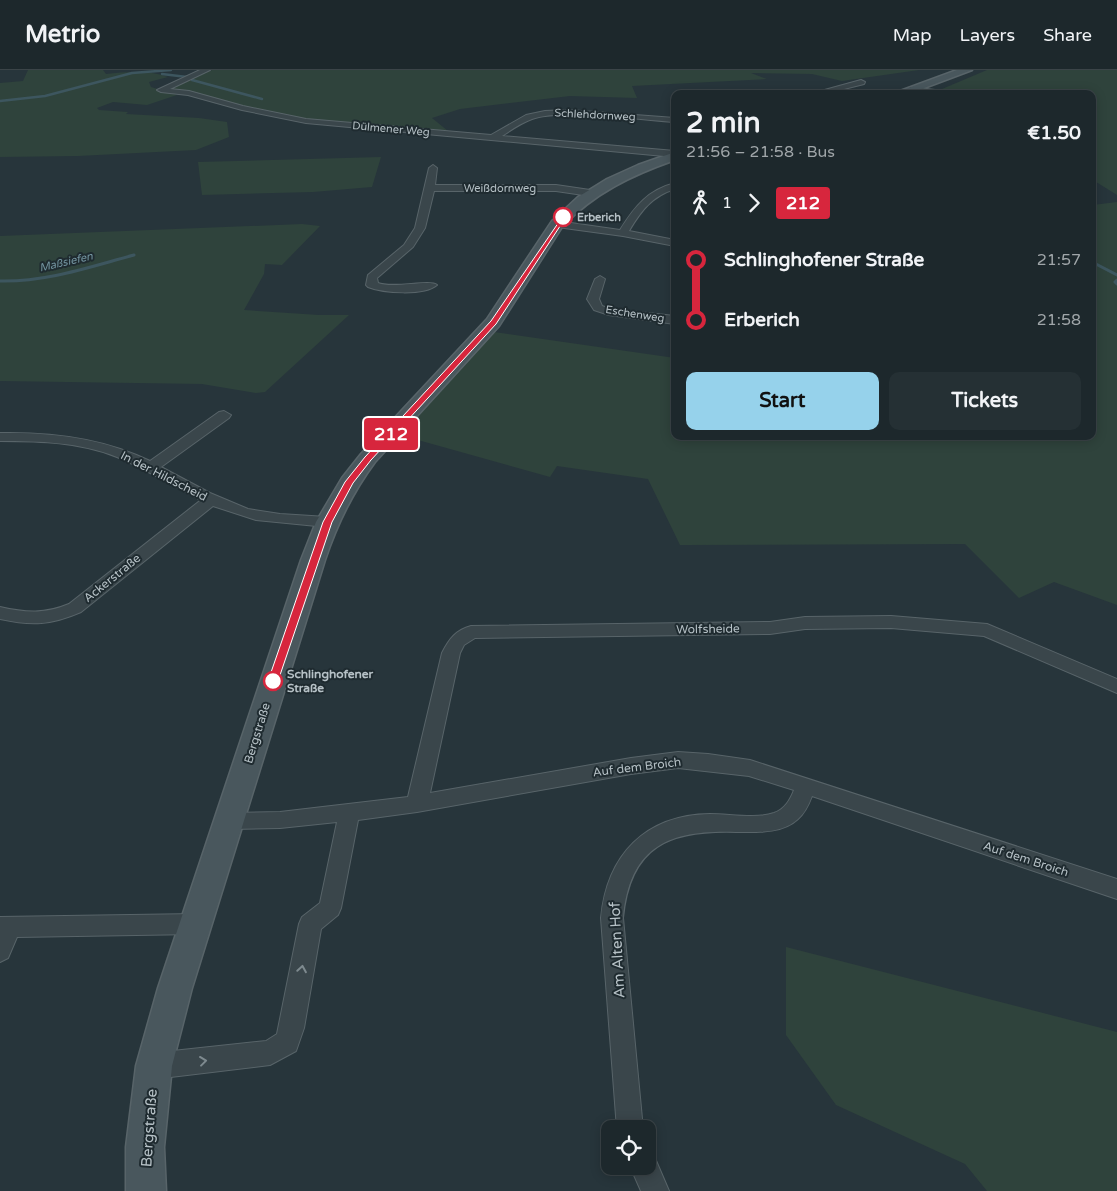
<!DOCTYPE html>
<html lang="en">
<head>
<meta charset="utf-8">
<style>
	body { margin:0; font-family:"Varela Round",sans-serif; background:#253034; color:#f1f3f6; height:100vh; display:flex; flex-direction:column; font-size:19px; white-space:nowrap }
	* { box-sizing:border-box; margin:0 }
	p { font-size:16px; color:#a0a6a9 }
	.icon { flex:none; width:28px; height:28px; fill:none; stroke:currentColor; stroke-width:2; stroke-linecap:round; stroke-linejoin:round }
	.map { position:relative; flex:1; overflow:hidden }
	.side { position:absolute; left:671px; top:20px; width:425px; height:350px; display:flex; flex-direction:column; background:#1d282c; border-radius:10px; box-shadow:0 2px 12px #0003,0 0 0 1px #3b4448 }
	.side>* { flex:none }
	.badge { padding:0 10px; border-radius:4px; font-size:18px; line-height:32px }
	.tools { position:absolute; left:601px; top:1050px; display:grid; gap:10px }
	.tools a { display:grid; place-items:center; width:55px; height:55px; border-radius:10px; background:#1d282c; box-shadow:0 2px 12px #0003,0 0 0 1px #3b4448; font-size:25px }
	.map>.badge { position:absolute; translate:-50% -50%; box-shadow:0 0 0 2px #fff }
	.legs { display:flex; align-items:center; gap:8px; height:55px; padding:0 15px; font-size:16px }
	.legs p { margin-inline-start:auto }
	.head { display:flex; align-items:center; justify-content:space-between; height:85px; padding:0 15px }
	h1 { font-size:28px; font-weight:700; line-height:38px }
	.cta { display:flex; gap:10px; margin-top:auto; padding:10px 15px }
	.cta a { flex:1; height:58px; border-radius:10px; background:#96d2eb; color:#111; font-size:20px; font-weight:700; line-height:58px; text-align:center }
	.cta a+a { background:#253034; color:#f1f3f6 }
	ul { padding:0 15px; list-style:none }
	li { display:flex; align-items:center; gap:18px; height:60px; font-size:19px }
	li i { display:grid; place-items:center; width:8px; height:100%; margin:0 6px; background:currentColor }
	li i::after { content:''; width:12px; height:12px; margin:-6px; border:4px solid; border-radius:50%; background:#1d282c }
	li p { margin-inline-start:auto }
	li:first-child i { background:linear-gradient(#0000 50%,currentColor 0) }
	li:last-child i { background:linear-gradient(currentColor 50%,#0000 0) }
	header { display:flex; align-items:center; gap:30px; box-sizing:border-box; height:70px; padding:0 25px; background:#1d282c; border-bottom:1px solid #3b4448 }
	header strong { font-size:24px }
	nav { display:flex; gap:28px; margin-inline-start:auto; font-size:18px }
	.map>svg:first-child { display:block }
</style>
</head>
<body>
<header>
<strong>Metrio</strong>
<nav><a>Map</a><a>Layers</a><a>Share</a></nav>
</header>
<div class="map">
<svg width="1117" height="1121" viewBox="0 0 1117 1121">
	<rect width="100%" height="100%" fill="#27353b"/>
	<g fill="#2f433c">
		<path d="M28,0H103L106,4C127,2 148,0 168,7L149,12L151,17L177,25L147,35L113,32L97,38L99,40L128,42L126,44L199,48L227,52L229,67L196,80L78,86L0,87V13L23,11Z"/>
		<polygon points="212,0 919,0 842,11 812,4 751,3 767,9 632,16 637,28 570,26 460,39 432,48 448,61 306,51 194,24 164,21"/>
		<polygon points="987,0 1117,0 1117,125 1093,110 1092,24 976,24 942,19"/>
		<polygon points="381,87 372,117 313,122 202,125 198,92"/>
		<polygon points="1117,132 1117,535 1054,512 1019,528 965,474 680,475 648,409 557,396 550,407 400,365 494,262 675,288 675,366 1092,366 1093,135"/>
		<polygon points="302,154 320,156 282,195 265,194 264,204 244,240 319,245 349,245 265,322 256,323 202,314 0,311 0,166"/>
		<polygon points="786,877 1117,962 1117,1121 987,1121 965,1094 836,1035 786,965"/>
	</g>
	<g fill="none" stroke-linecap="round" stroke-linejoin="round">
		<g stroke="#3d565f" stroke-width="2.5">
			<polyline points="162,4 187,7"/>
			<polyline points="192,10 262,29"/>
			<polyline points="0,31 45,26 132,3 171,0"/>
		</g>
		<g stroke="#3d565f" stroke-width="3">
			<polyline points="1092,192 1117,205"/>
			<polyline points="1117,210 1115,212 1117,214"/>
			<path d="M0,211C47,212 89,197 134,185"/>
		</g>
		<defs>
			<g id="street">
				<path d="M200,0H210L170,19L189,21L243,36L306,49L491,65L526,45L545,41L568,40L675,48V52C642,50 560,38 532,49C521,53 511,60 502,66L675,81V87L306,53L242,40L188,25L161,22L157,20Z"/>
				<polygon points="861,10 865,12 864,14 824,24 810,24"/>
				<polygon points="910,17 952,22 956,24 913,21 909,19"/>
				<path d="M433,95L437,98L435,115H556L590,120L595,123L590,126L556,121H434L425,158L413,177L377,208L378,213C393,219 430,209 437,215C424,226 383,223 368,217L366,215L368,205L404,175L415,158L429,98Z"/>
				<path d="M675,113V119C652,126 641,141 629,161L675,170V176L623,166L557,157L552,154L557,151L620,160C635,136 648,120 675,113Z"/>
				<polygon points="600,206 605,209 599,229 602,236 611,239 675,246 675,254 609,245 594,240 587,229 595,209"/>
				<path d="M224,341L231,345L229,348L161,397L210,423L248,439L280,444L327,447L332,449L335,452L332,455L327,457L256,450L213,436L81,542C51,555 32,556 0,549V537C26,543 45,544 69,534L201,430C173,416 146,399 117,387C80,372 39,371 0,371V363C52,362 103,368 150,391L219,342Z"/>
				<path d="M891,546L987,554L1117,609V623L984,566L891,558L805,559L770,564L475,568L464,575L460,583L430,723L631,688L678,682L708,684L750,690L1117,809V829L812,726C809,734 805,743 798,749C782,764 756,762 736,762C670,760 630,775 623,848L643,1059H617L601,848C607,785 645,745 710,744C730,744 755,749 774,743C785,739 790,730 794,720L749,706L678,698L631,704L417,742L358,750L341,838L338,845L321,859L304,958L296,981L270,995L154,1009L145,1005L141,996L145,987L154,983L266,971L277,964L299,854L302,847L320,833L337,752L280,758L231,759L224,757L220,751L224,745L231,743L280,742L408,727L442,583C449,569 456,560 471,556L770,552L805,547Z"/>
				<polygon points="196,844 204,847 207,854 204,861 196,864 17,867 8,888 0,892 0,847"/>
				<polygon points="648,1084 654,1086 669,1121 641,1121 630,1096 648,1096"/>
			</g>
			<g id="secondary">
				<polygon points="957,0 972,0 908,24 892,24"/>
				<path d="M675,82V90C632,105 594,123 562,157L499,256L375,392C352,423 337,454 325,490L192,918L172,996L164,1077L166,1121H126V1077L136,996L158,918L301,490L316,452L342,408L361,384L487,249L552,151L578,127L607,109L638,95Z"/>
			</g>
		</defs>
		<use href="#street" stroke="#586469" stroke-width="2"/>
		<use href="#secondary" stroke="#586469" stroke-width="3"/>
		<use href="#street" fill="#3a464b" fill-rule="evenodd"/>
		<use href="#secondary" fill="#49575d" fill-rule="evenodd"/>
	</g>
	<defs><path id="oneway-chevron" d="M-2-3.5L2.5 0L-2 3.5" fill="none" stroke-width="1.6" stroke-linecap="round" stroke-linejoin="round" transform="scale(1.25)"/></defs>
	<g stroke="#7e8a8f">
		<use href="#oneway-chevron" transform="translate(302 899) rotate(-81)"/>
		<use href="#oneway-chevron" transform="translate(203 991) rotate(-7)"/>
	</g>
	<polygon fill="#d7263d" stroke="#fff" points="563,146 566,147 496,254 371,390 353,413 332,452 278,611 273,615 270,614 268,611 323,452 345,412 365,387 491,251"/>
	<g fill="#fff" stroke="#d7263d" stroke-width="2.5">
		<circle cx="563" cy="147" r="9"/>
		<circle cx="273" cy="611" r="9"/>
	</g>
	<g text-anchor="middle" dominant-baseline="central" stroke-width="4" stroke-linejoin="round" paint-order="stroke">
		<g font-size="11" fill="#b6c1c6" stroke="#1f2b30">
			<text transform="translate(595 45) rotate(3)">Schlehdornweg</text>
			<text transform="translate(391 59) rotate(5)">Dülmener Weg</text>
			<text x="500" y="118">Weißdornweg</text>
			<text transform="translate(635 244) rotate(9)">Eschenweg</text>
		</g>
		<g font-size="11" font-weight="bold" fill="#b6c1c6" stroke="#1f2b30" text-anchor="start">
			<text x="577" y="147">Erberich</text>
		</g>
		<g font-size="11" font-style="italic" fill="#7495a1" stroke="#1f2b30">
			<text transform="translate(66 192) rotate(-13)">Maßsiefen</text>
		</g>
		<g font-size="12" fill="#b6c1c6" stroke="#1f2b30">
			<text transform="translate(164 406) rotate(27)">In der Hildscheid</text>
			<text transform="translate(112 508) rotate(-39)">Ackerstraße</text>
			<text transform="translate(708 559) rotate(-1)">Wolfsheide</text>
			<text transform="translate(257 663) rotate(-73)">Bergstraße</text>
			<text transform="translate(637 697) rotate(-7)">Auf dem Broich</text>
			<text transform="translate(1026 789) rotate(18)">Auf dem Broich</text>
		</g>
		<g font-size="12" font-weight="bold" fill="#b6c1c6" stroke="#1f2b30" text-anchor="start">
			<text x="287" y="604">Schlinghofener<tspan x="287" dy="14">Straße</tspan></text>
		</g>
		<g font-size="15" fill="#b6c1c6" stroke="#1f2b30">
			<text transform="translate(617 880) rotate(-93)">Am Alten Hof</text>
			<text transform="translate(149 1058) rotate(-86)">Bergstraße</text>
		</g>
	</g>
</svg>
<div class="tools">
<a><svg class="icon" aria-label="locate" viewBox="0 0 24 24"><circle cx="12" cy="12" r="6"/><path d="M12 2v4M12 18v4M2 12h4M18 12h4"/></svg></a>
</div>
<b class="badge" style="left:391px;top:364px;background:#d7263d;color:#fff">212</b>
<section class="side">
<div class="head"><div><h1>2 min</h1><p>21:56 – 21:58 · Bus</p></div><b>€1.50</b></div>
<div class="legs"><svg class="icon" aria-label="walk" viewBox="0 0 24 24"><circle cx="13" cy="4" r="2"/><path d="M13 8l-2 6 4 7M11 14l-3 7M7 12l3-4h3l4 4"/></svg>1<svg class="icon" aria-label="forward" viewBox="0 0 24 24"><path d="M9 5l7 7-7 7"/></svg><b class="badge" style="background:#d7263d;color:#fff">212</b></div>
<ul>
<li><i style="color:#d7263d"></i><b>Schlinghofener Straße</b><p>21:57</p></li>
<li><i style="color:#d7263d"></i><b>Erberich</b><p>21:58</p></li>
</ul>
<div class="cta"><a>Start</a><a>Tickets</a></div>
</section>
</div>
</body>
</html>
